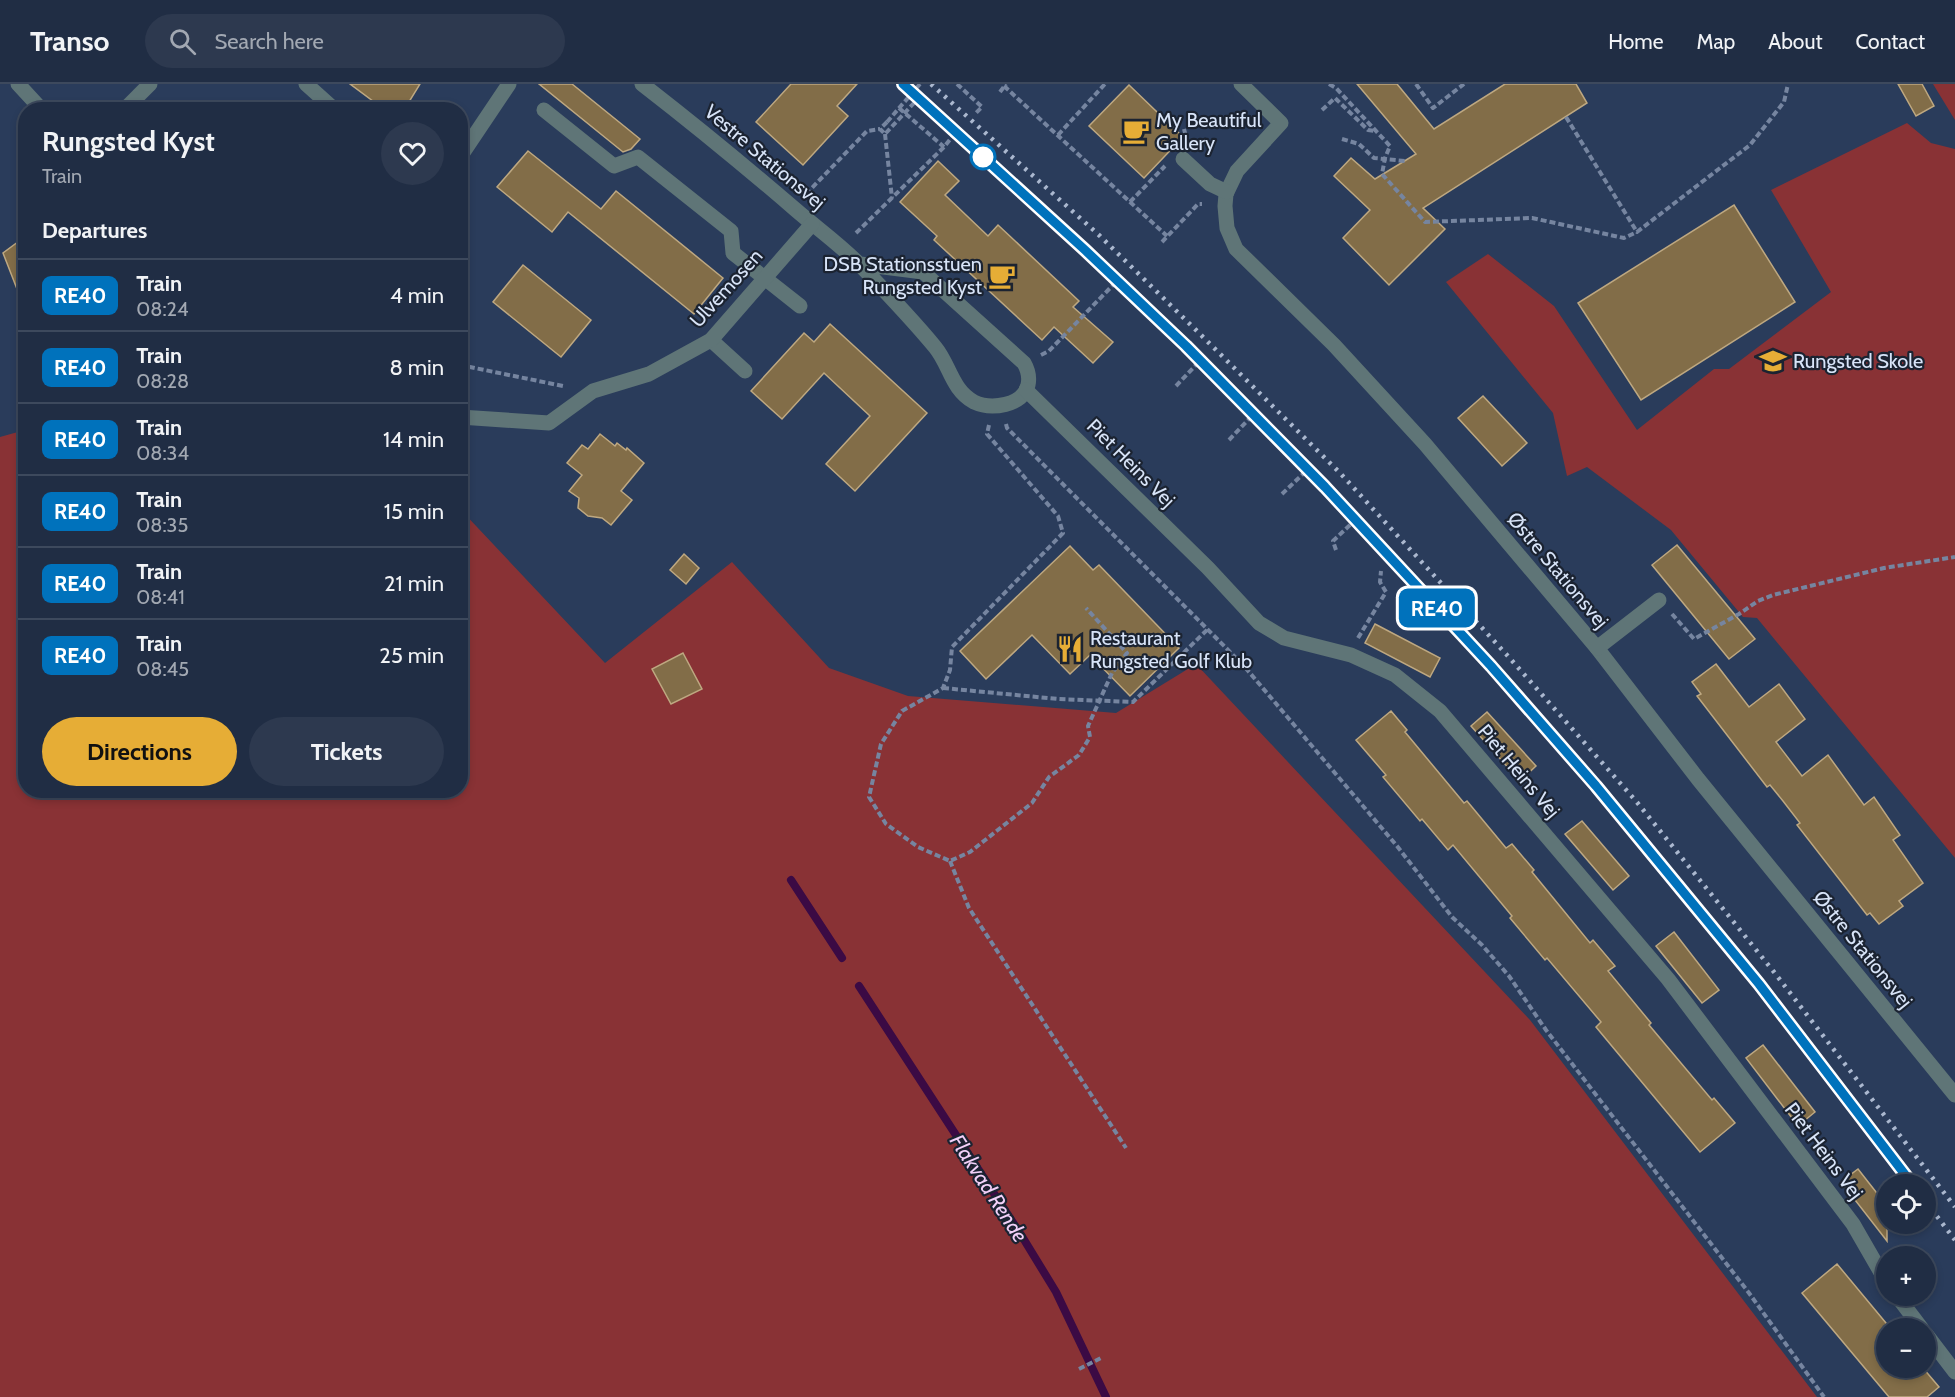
<!DOCTYPE html>
<html lang="en">
<head>
<meta charset="utf-8">
<style>
	body { margin:0; font-family:Cabin,sans-serif; background:#2d394f; color:#f1f3f6; height:100vh; display:flex; flex-direction:column; font-size:22px; white-space:nowrap }
	* { box-sizing:border-box; margin:0 }
	p { font-size:20px; color:#a2a8b2 }
	.icon { flex:none; width:33px; height:33px; fill:none; stroke:currentColor; stroke-width:2; stroke-linecap:round; stroke-linejoin:round }
	.map { position:relative; flex:1; overflow:hidden }
	.sheet { position:absolute; left:18px; top:18px; width:450px; height:696px; display:flex; flex-direction:column; background:#202d44; border-radius:24px; box-shadow:0 3px 9px #0003,0 0 0 2px #3d495d }
	.sheet>* { flex:none }
	.badge { padding:0 12px; border-radius:9px; font-size:21px; line-height:39px }
	.controls { position:absolute; left:1876px; top:1090px; display:grid; gap:12px }
	.controls a { display:grid; place-items:center; width:60px; height:60px; border-radius:50%; background:#202d44; box-shadow:0 3px 9px #0003,0 0 0 2px #3d495d; font-size:30px }
	.map>.badge { position:absolute; translate:-50% -50%; box-shadow:0 0 0 3px #fff }
	h2 { padding:0 24px; font-size:22px; line-height:54px }
	.round { display:grid; place-items:center; flex:none; width:63px; height:63px; border-radius:32px; background:#2d394f }
	.head { display:flex; align-items:center; justify-content:space-between; height:102px; padding:0 24px }
	h1 { font-size:28px; font-weight:700; line-height:45px }
	.button { display:flex; gap:12px; margin-top:auto; padding:12px 24px }
	.button a { flex:1; height:69px; border-radius:36px; background:#e6ad36; color:#111; font-size:24px; font-weight:700; line-height:69px; text-align:center }
	.button a+a { background:#2d394f; color:#f1f3f6 }
	ul { padding:0; list-style:none }
	li { display:flex; align-items:center; gap:18px; height:72px; padding:0 24px; border-top:2px solid #3d495d }
	li div { flex:1 }
	li b { display:block; font-size:22px }
	li em { font-style:normal }
	li .badge { min-width:66px; font-weight:700; text-align:center }
	header { display:flex; align-items:center; gap:36px; box-sizing:border-box; height:84px; padding:0 30px; background:#202d44; border-bottom:2px solid #3d495d }
	header strong { font-size:28px }
	nav { display:flex; gap:33px; margin-inline-start:auto; font-size:21px }
	.search { width:420px; height:54px; background:#2d394f; display:flex; align-items:center; gap:15px; box-sizing:border-box; padding:0 21px; border-radius:33px; color:#a2a8b2; font-size:22px }
	.map>svg:first-child { display:block }
</style>
</head>
<body>
<header>
<strong>Transo</strong>
<div class="search"><svg class="icon" aria-label="search" viewBox="0 0 24 24"><circle cx="10" cy="10" r="6"/><path d="M15 15l6 6"/></svg>Search here</div>
<nav><a>Home</a><a>Map</a><a>About</a><a>Contact</a></nav>
</header>
<div class="map">
<svg width="1955" height="1313" viewBox="0 0 1955 1313">
	<rect width="100%" height="100%" fill="#2a3c5b"/>
	<g fill="#893235">
		<polygon points="1933,0 1955,0 1955,36"/>
		<polygon points="1907,39 1931,59 1955,65 1955,774 1757,534 1743,533 1671,446 1587,383 1567,392 1553,329 1446,198 1488,170 1554,222 1637,346 1714,285 1729,285 1831,208 1771,106"/>
		<polygon points="25,346 26,706 460,706 461,426 605,579 732,478 829,584 908,612 1116,629 1196,580 1530,936 1817,1313 0,1313 0,353"/>
	</g>
	<g fill="none" stroke-linecap="round" stroke-linejoin="round">
		<g stroke="#3b0a44" stroke-width="8">
			<polyline points="791,796 842,874"/>
			<polyline points="859,902 1023,1154 1056,1208 1106,1313"/>
		</g>
	</g>
	<g fill="#826d48" stroke="#bea881" stroke-width="1.5">
		<polygon points="350,0 420,0 404,26 385,26"/>
		<polygon points="539,0 572,0 640,55 631,65 623,68"/>
		<polygon points="791,0 857,0 837,22 848,32 803,81 756,38"/>
		<polygon points="1357,0 1397,0 1434,45 1505,0 1576,0 1587,19 1423,124 1445,145 1389,201 1343,154 1370,126 1334,92 1351,74 1375,95 1416,70"/>
		<polygon points="1898,0 1922,0 1934,22 1916,32"/>
		<polygon points="1129,1 1183,53 1144,94 1089,42"/>
		<polygon points="528,67 601,125 616,107 723,194 694,230 568,128 552,148 497,103"/>
		<polygon points="938,77 959,97 945,111 988,152 998,141 1079,217 1073,223 1113,258 1093,279 1054,243 1042,256 934,156 937,152 900,118"/>
		<polygon points="1734,121 1795,218 1641,316 1578,219"/>
		<polygon points="26,152 26,222 24,223 3,169"/>
		<polygon points="523,181 591,236 561,273 493,218"/>
		<polygon points="830,240 927,329 855,407 826,380 870,332 824,289 782,335 751,307 804,249 814,258"/>
		<polygon points="1483,312 1527,359 1502,382 1458,334"/>
		<polygon points="600,350 615,362 617,359 626,366 627,364 644,379 621,407 632,416 611,441 602,434 588,432 578,424 579,414 569,407 582,391 567,379 582,361 588,365"/>
		<polygon points="1677,461 1755,555 1729,575 1652,481"/>
		<polygon points="1070,462 1093,486 1099,481 1179,564 1130,612 1090,571 1070,590 1032,551 986,595 960,567"/>
		<polygon points="684,470 699,484 686,500 670,486"/>
		<polygon points="1375,540 1440,574 1430,593 1365,559"/>
		<polygon points="683,569 702,605 671,620 652,585"/>
		<polygon points="1716,580 1749,623 1779,600 1805,635 1776,658 1802,692 1828,671 1864,721 1874,713 1900,751 1893,756 1923,799 1899,817 1903,822 1879,840 1870,829 1867,831 1797,741 1800,739 1783,717 1770,701 1767,703 1697,612 1701,610 1692,598"/>
		<polygon points="1391,627 1407,646 1405,648 1464,719 1467,717 1506,764 1512,760 1534,786 1532,788 1590,859 1593,856 1615,882 1608,887 1651,939 1649,941 1712,1016 1714,1014 1735,1039 1700,1068 1596,943 1601,938 1547,874 1545,876 1510,834 1512,832 1453,761 1448,766 1422,735 1420,737 1383,693 1386,691 1356,656"/>
		<polygon points="1487,628 1536,682 1520,697 1471,642"/>
		<polygon points="1582,737 1629,792 1613,806 1565,750"/>
		<polygon points="1674,848 1719,906 1702,919 1656,862"/>
		<polygon points="1763,961 1815,1028 1798,1042 1746,974"/>
		<polygon points="1858,1085 1887,1122 1887,1157 1841,1098"/>
		<polygon points="1837,1180 1891,1245 1887,1245 1887,1284 1923,1284 1939,1303 1927,1313 1889,1313 1802,1209"/>
	</g>
	<g fill="none" stroke-linecap="round" stroke-linejoin="round">
		<g stroke="#7685a0" stroke-width="4" stroke-dasharray="6 3" stroke-linecap="butt">
			<polyline points="957,0 982,23 975,30"/>
			<polyline points="1329,0 1336,4 1390,62 1385,74 1382,90 1425,138 1532,134 1624,154 1637,148"/>
			<polyline points="1416,0 1433,24 1464,0"/>
			<polyline points="1004,2 1167,152"/>
			<polyline points="1000,8 1006,0"/>
			<polyline points="899,24 944,63"/>
			<polyline points="1322,26 1335,14 1368,46 1375,47"/>
			<polyline points="1566,33 1637,148 1750,61 1784,18 1788,0"/>
			<polyline points="887,38 880,45 885,50 914,19"/>
			<polyline points="1184,45 1187,57"/>
			<polyline points="885,50 892,114"/>
			<polyline points="1058,51 1105,0"/>
			<polyline points="1342,55 1359,60 1374,74 1405,77"/>
			<polyline points="806,110 867,47 880,45"/>
			<polyline points="1130,118 1165,82"/>
			<polyline points="856,149 944,63 952,53"/>
			<polyline points="1162,158 1198,120 1202,120"/>
			<polyline points="1041,271 1049,267 1113,201"/>
			<polyline points="460,281 563,302"/>
			<polyline points="1176,302 1196,281"/>
			<polyline points="1006,340 1007,344 1244,582 1397,762 1452,833 1482,861 1509,892 1546,946 1749,1209 1824,1313"/>
			<polyline points="989,341 987,350 1058,432 1063,449 952,563 950,586 943,604 902,627 881,660 869,713 886,740 918,763 950,777 970,768 1032,719 1049,693 1079,671 1090,653 1088,642 1112,589 1127,569 1086,524"/>
			<polyline points="1229,356 1249,335"/>
			<polyline points="1282,410 1304,389"/>
			<polyline points="1336,466 1333,457 1351,440"/>
			<polyline points="1672,530 1694,555 1739,530 1758,517 1773,511 1884,484 1955,473"/>
			<polyline points="1358,554 1386,508 1380,498 1381,487"/>
			<polyline points="943,604 1058,615 1133,618 1208,545"/>
			<polyline points="950,777 969,824 1126,1064"/>
			<polyline points="1079,1285 1101,1274"/>
		</g>
		<g stroke="#5f7577" stroke-width="15">
			<polyline points="18,0 42,26"/>
			<polyline points="306,0 335,26"/>
			<path d="M642,0C695,41 746,83 796,126C818,145 842,162 862,183C887,209 912,235 935,263C950,281 951,305 974,318C991,326 1023,322 1028,301C1030,292 1028,286 1024,279L923,188L860,180"/>
			<polyline points="1241,0 1281,39 1237,87 1226,110 1225,122 1227,144 1236,165 1334,261 1425,360 1597,564 1698,695 1955,1011"/>
			<polyline points="124,26 150,0"/>
			<polyline points="544,26 614,82 638,73 731,147 733,169 800,222"/>
			<polyline points="460,73 509,0"/>
			<polyline points="1183,75 1210,100 1227,108"/>
			<polyline points="711,256 745,287"/>
			<polyline points="1026,306 1208,484 1259,539 1284,554 1351,571 1395,591 1440,627 1668,895 1853,1140 1887,1199"/>
			<polyline points="460,333 549,339 593,307 649,290 711,256 812,140"/>
			<polyline points="1597,564 1659,516"/>
			<polyline points="1897,1212 1922,1245"/>
			<polyline points="1926,1250 1955,1288"/>
		</g>
		<g stroke="#abb8cf" stroke-width="4.5" stroke-dasharray="3 6" stroke-linecap="butt">
			<polyline points="903,0 1085,166 1186,262 1325,403 1491,582 1585,689 1759,900 1913,1101"/>
			<polyline points="931,0 1100,152 1200,250 1341,390 1506,570 1636,717 1774,888 1955,1123"/>
			<polyline points="1926,1118 1955,1156"/>
		</g>
		<polyline stroke="#7685a0" stroke-width="4" stroke-dasharray="6 3" stroke-linecap="butt" points="887,38 920,0"/>
	</g>
	<g fill="none" stroke-linecap="round" stroke-linejoin="round">
		<defs>
			<polyline id="line" points="903,0 1085,166 1186,262 1325,403 1491,582 1596,702 1759,900 1913,1101"/>
		</defs>
		<use href="#line" stroke="#fff" stroke-width="14"/>
		<use href="#line" stroke="#0072bc" stroke-width="9"/>
	</g>
	<defs>
		<symbol id="cafe-bare" viewBox="-9 -9 18 18"><path d="M-5.5-4.5H6V0H3Q3 3.5 0 3.5H-2.5Q-5.5 3.5-5.5 0ZM3-3.2v2h1.7v-2ZM-6 4.5H4V6H-6Z" fill="#e6ad36" stroke="#1b2331" stroke-width="2.5" paint-order="stroke"/></symbol>
		<symbol id="school-bare" viewBox="-9 -9 18 18"><path d="M0-5L7-2L0 1L-7-2ZM-4 1L0 2.5L4 1V4Q0 6-4 4Z" fill="#e6ad36" stroke="#1b2331" stroke-width="2.5" paint-order="stroke"/></symbol>
		<symbol id="restaurant-bare" viewBox="-9 -9 18 18"><path d="M-5-6h1v4h1v-4h1v4h1v-4h1v5L-1.5 .5V6h-2V.5L-5-1ZM5-6V6H3V1.5H1.5Q1.5-4 5-6Z" fill="#e6ad36" stroke="#1b2331" stroke-width="2.5" paint-order="stroke"/></symbol>
	</defs>
	<g fill-rule="evenodd">
		<use href="#cafe-bare" x="1117" y="28" width="38" height="38"/>
		<use href="#cafe-bare" x="983" y="173" width="38" height="38"/>
		<use href="#school-bare" x="1754" y="258" width="38" height="38"/>
		<use href="#restaurant-bare" x="1051" y="546" width="38" height="38"/>
	</g>
	<circle fill="#fff" stroke="#0072bc" stroke-width="3" cx="983" cy="73" r="12"/>
	<g text-anchor="middle" dominant-baseline="central" stroke-width="4.5" stroke-linejoin="round" paint-order="stroke">
		<g font-size="20" fill="#d8e4f8" stroke="#1b2331" text-anchor="start">
			<text x="1156" y="36">My Beautiful<tspan x="1156" dy="23">Gallery</tspan></text>
			<text x="982" y="180" text-anchor="end">DSB Stationsstuen<tspan x="982" dy="23">Rungsted Kyst</tspan></text>
			<text x="1793" y="277">Rungsted Skole</text>
			<text x="1090" y="554">Restaurant<tspan x="1090" dy="23">Rungsted Golf Klub</tspan></text>
		</g>
		<g font-size="20" fill="#d8e4f8" stroke="#1b2331">
			<text transform="translate(765 73) rotate(40)">Vestre Stationsvej</text>
			<text transform="translate(726 204) rotate(-48)">Ulvemosen</text>
			<text transform="translate(1131 379) rotate(45)">Piet Heins Vej</text>
			<text transform="translate(1558 486) rotate(50)">Østre Stationsvej</text>
			<text transform="translate(1519 687) rotate(50)">Piet Heins Vej</text>
			<text transform="translate(1863 865) rotate(51)">Østre Stationsvej</text>
			<text transform="translate(1824 1067) rotate(53)">Piet Heins Vej</text>
		</g>
		<g font-size="21" font-style="italic" fill="#f3d1f9" stroke="#1b2331">
			<text transform="translate(989 1104) rotate(57)">Flakvad Rende</text>
		</g>
	</g>
</svg>
<div class="controls">
<a><svg class="icon" aria-label="locate" viewBox="0 0 24 24"><circle cx="12" cy="12" r="6"/><path d="M12 2v4M12 18v4M2 12h4M18 12h4"/></svg></a>
<a>+</a>
<a>−</a>
</div>
<b class="badge" style="left:1437px;top:524px;background:#0072bc;color:#fff">RE40</b>
<section class="sheet">
<div class="head"><div><h1>Rungsted Kyst</h1><p>Train</p></div><a class="round"><svg class="icon" aria-label="heart" viewBox="0 0 24 24"><path d="M12 20l-8-8c-3-5 5-10 8-4 3-6 11-1 8 4z"/></svg></a></div>
<h2>Departures</h2>
<ul>
<li><span class="badge" style="background:#0072bc;color:#fff">RE40</span><div><b>Train</b><p>08:24</p></div><em>4 min</em></li>
<li><span class="badge" style="background:#0072bc;color:#fff">RE40</span><div><b>Train</b><p>08:28</p></div><em>8 min</em></li>
<li><span class="badge" style="background:#0072bc;color:#fff">RE40</span><div><b>Train</b><p>08:34</p></div><em>14 min</em></li>
<li><span class="badge" style="background:#0072bc;color:#fff">RE40</span><div><b>Train</b><p>08:35</p></div><em>15 min</em></li>
<li><span class="badge" style="background:#0072bc;color:#fff">RE40</span><div><b>Train</b><p>08:41</p></div><em>21 min</em></li>
<li><span class="badge" style="background:#0072bc;color:#fff">RE40</span><div><b>Train</b><p>08:45</p></div><em>25 min</em></li>
</ul>
<div class="button"><a>Directions</a><a>Tickets</a></div>
</section>
</div>
</body>
</html>
